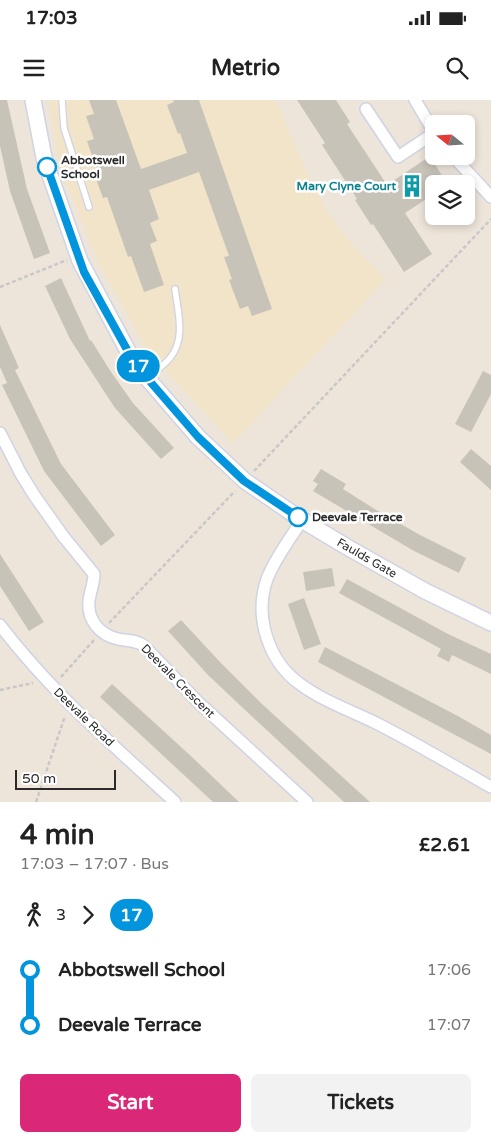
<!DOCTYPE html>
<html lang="en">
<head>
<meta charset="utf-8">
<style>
	body { margin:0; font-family:"Varela Round",sans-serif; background:#f2f2f2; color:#222; height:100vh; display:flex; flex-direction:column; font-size:19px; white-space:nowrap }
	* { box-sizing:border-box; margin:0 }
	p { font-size:16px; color:#767676 }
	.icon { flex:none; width:28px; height:28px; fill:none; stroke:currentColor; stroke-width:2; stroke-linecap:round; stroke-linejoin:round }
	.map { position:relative; height:702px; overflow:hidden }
	.details { display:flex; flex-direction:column; background:#fff; flex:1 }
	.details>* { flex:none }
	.badge { padding:0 10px; border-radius:16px; font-size:18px; line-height:32px }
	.needle { width:32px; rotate:288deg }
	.controls { position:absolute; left:425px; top:15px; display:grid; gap:10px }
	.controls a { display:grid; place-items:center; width:50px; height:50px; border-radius:8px; background:#fff; box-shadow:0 2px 8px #0003; font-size:25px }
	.scale { position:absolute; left:15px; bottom:12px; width:101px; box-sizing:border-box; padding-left:5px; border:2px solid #2a2a2a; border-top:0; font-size:14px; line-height:18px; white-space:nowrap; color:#2a2a2a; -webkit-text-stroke:4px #fff; paint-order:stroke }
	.map>.badge { position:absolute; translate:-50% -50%; box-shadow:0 0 0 2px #fff }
	.legs { display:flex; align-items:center; gap:8px; height:55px; padding:0 20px; font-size:16px }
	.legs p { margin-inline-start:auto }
	.headline { display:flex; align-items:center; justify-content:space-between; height:85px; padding:0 20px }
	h1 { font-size:28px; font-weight:700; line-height:38px }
	.action { display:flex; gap:10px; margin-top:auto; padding:10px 20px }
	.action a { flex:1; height:58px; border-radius:8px; background:#db2777; color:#fff; font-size:20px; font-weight:700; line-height:58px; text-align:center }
	.action a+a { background:#f2f2f2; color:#222 }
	ul { padding:0 20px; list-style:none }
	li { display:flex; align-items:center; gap:18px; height:55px; font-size:19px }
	li i { display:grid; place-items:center; width:8px; height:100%; margin:0 6px; background:currentColor }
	li i::after { content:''; width:12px; height:12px; margin:-6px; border:4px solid; border-radius:50%; background:#fff }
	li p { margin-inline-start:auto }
	li:first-child i { background:linear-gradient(#0000 50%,currentColor 0) }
	li:last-child i { background:linear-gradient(currentColor 50%,#0000 0) }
	.status { display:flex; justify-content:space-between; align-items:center; height:35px; padding:0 25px; background:#fff; direction:ltr }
	.status svg { height:14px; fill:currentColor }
	header { display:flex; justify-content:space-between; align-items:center; height:65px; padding:0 20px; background:#fff; font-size:22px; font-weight:700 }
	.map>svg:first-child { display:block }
</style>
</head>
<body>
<div class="status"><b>17:03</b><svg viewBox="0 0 49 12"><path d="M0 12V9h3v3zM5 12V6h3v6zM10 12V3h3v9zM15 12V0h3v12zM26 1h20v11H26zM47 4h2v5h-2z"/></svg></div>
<header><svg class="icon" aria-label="menu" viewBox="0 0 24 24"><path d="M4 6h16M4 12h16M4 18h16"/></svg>Metrio<svg class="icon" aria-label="search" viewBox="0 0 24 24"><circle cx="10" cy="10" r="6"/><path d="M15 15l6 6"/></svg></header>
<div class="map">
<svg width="491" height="702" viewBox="0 0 491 702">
	<rect width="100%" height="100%" fill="#ede5da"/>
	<polygon fill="#f1e4c8" points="49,0 276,0 307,73 325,107 340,129 356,149 386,179 233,343 148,252 97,160 59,63"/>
	<g fill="#c8c3b9">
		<polygon points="0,0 7,0 27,89 50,153 34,159 10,91 0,46"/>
		<polygon points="89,0 116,0 141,69 187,53 180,33 178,34 167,5 174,2 173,0 199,0 272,209 252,216 248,206 240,209 229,180 232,179 224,157 229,156 199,72 149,90 159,119 150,123 157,141 150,144 164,185 144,192 131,156 128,157 107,97 103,98 96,79 100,78 87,41 94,39 86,16 94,14"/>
		<polygon points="297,0 336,0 350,22 347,24 387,85 430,56 447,84 434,84 434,94 405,113 432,154 404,172 373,124 371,125 355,100 357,99 322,45 325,43"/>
		<polygon points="61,178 90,241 91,240 111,272 133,303 174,348 161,359 115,308 70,239 45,186"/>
		<polygon points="0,225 19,268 15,270 61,364 115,435 101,446 44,371 2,285 7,283 0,267"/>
		<polygon points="483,271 491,275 491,294 471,332 455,324"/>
		<polygon points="471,349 491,366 491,390 460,362"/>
		<polygon points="321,369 346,384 343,389 373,408 420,435 466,458 459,473 414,451 365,422 313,391 318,384 313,381"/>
		<polygon points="0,454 44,522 29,531 0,486"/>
		<polygon points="332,468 335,486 306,491 303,472"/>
		<polygon points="347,479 448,534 491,554 491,574 452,555 449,562 437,556 441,549 339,493"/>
		<polygon points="304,498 321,544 304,550 288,504"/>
		<polygon points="181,520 220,562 262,604 370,702 344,702 244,609 208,575 168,531"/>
		<polygon points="325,547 456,615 491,635 491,654 318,562"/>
		<polygon points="112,584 192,657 239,702 213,702 100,597"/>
	</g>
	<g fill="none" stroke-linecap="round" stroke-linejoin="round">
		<defs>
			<g id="lane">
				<polyline points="62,0 64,28 89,107"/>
				<path d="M149,277C156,271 164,265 170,258C186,239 178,212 175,189"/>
			</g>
			<g id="street">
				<polyline points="415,0 434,32"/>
				<polyline points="366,9 398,57 434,33"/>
				<polyline points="453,56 491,97"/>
				<path d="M0,333L21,374L34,395L63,436L94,474C94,483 90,492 89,501C87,520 100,535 118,539C127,541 137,540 144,546L199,603L307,702"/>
				<path d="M302,420C290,439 275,458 267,479C254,516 268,561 300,584C323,601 349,610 374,622C414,642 452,665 491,687"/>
				<path d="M0,525C50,591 114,646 175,702"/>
			</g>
			<polyline id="secondary" points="33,0 44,58 80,161 130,255 147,278 198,337 245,381 302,420 347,447 425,491 491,523"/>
		</defs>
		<use href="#lane" stroke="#cfd3e4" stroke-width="8"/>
		<use href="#street" stroke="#cfd3e4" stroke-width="14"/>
		<use href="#secondary" stroke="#cfd3e4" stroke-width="18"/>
		<g stroke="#c8c8c8" stroke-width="2.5" stroke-dasharray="4 2.5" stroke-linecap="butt">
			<polyline points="0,187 67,160"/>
			<polyline points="254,371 491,119"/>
			<polyline points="109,523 235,391"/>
			<polyline points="61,577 94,540"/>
			<polyline points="0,590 33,583"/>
			<polyline points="36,702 65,616"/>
		</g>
		<use href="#lane" stroke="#fff" stroke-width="5.5"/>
		<use href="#street" stroke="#fff" stroke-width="11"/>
		<use href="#secondary" stroke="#fff" stroke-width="15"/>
	</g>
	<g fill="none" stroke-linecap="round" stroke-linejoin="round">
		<defs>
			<polyline id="line-1" points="47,67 84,172 130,255 147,278 198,337 244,381 298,417"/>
		</defs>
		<use href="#line-1" stroke="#fff" stroke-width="11"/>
		<use href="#line-1" stroke="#0295dd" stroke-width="8"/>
	</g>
	<defs>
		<symbol id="building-bare" viewBox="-9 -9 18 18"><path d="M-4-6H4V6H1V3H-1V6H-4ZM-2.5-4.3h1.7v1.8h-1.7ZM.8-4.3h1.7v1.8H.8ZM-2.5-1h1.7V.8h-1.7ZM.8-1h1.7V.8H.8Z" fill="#0f9aa8" stroke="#fff" stroke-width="2.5" paint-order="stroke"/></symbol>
	</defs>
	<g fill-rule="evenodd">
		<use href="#building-bare" x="396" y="70" width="32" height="32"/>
	</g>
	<g fill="#fff" stroke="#0295dd" stroke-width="2.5">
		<circle cx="47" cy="67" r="9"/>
		<circle cx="298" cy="417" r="9"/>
	</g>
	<g text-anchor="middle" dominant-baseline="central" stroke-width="5" stroke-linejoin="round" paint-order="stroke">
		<g font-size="12" font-weight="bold" fill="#2a2a2a" stroke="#fff" text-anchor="start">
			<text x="61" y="60">Abbotswell<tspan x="61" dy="14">School</tspan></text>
			<text x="312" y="417">Deevale Terrace</text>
		</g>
		<g font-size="12" font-weight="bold" fill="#0d838f" stroke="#fff" text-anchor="end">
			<text x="396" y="86">Mary Clyne Court</text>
		</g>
		<g font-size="12" fill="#2a2a2a" stroke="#fff">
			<text transform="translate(367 458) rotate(30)">Faulds Gate</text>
			<text transform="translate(178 581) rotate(45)">Deevale Crescent</text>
			<text transform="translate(84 617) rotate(44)">Deevale Road</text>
		</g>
	</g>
</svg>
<div class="controls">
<a><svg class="needle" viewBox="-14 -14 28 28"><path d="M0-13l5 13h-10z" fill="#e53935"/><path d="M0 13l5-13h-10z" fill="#767676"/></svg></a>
<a><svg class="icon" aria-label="layers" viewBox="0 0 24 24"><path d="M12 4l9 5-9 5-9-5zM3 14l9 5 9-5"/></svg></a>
</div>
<div class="scale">50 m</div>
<b class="badge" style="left:138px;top:266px;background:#0295dd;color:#fff">17</b>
</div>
<section class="details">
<div class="headline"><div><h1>4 min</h1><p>17:03 – 17:07 · Bus</p></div><b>£2.61</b></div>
<div class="legs"><svg class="icon" aria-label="walk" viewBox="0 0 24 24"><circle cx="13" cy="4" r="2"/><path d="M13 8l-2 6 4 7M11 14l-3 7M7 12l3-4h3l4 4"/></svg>3<svg class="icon" aria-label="forward" viewBox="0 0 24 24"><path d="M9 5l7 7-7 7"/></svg><b class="badge" style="background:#0295dd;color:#fff">17</b></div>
<ul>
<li><i style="color:#0295dd"></i><b>Abbotswell School</b><p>17:06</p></li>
<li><i style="color:#0295dd"></i><b>Deevale Terrace</b><p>17:07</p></li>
</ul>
<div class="action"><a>Start</a><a>Tickets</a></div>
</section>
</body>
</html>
